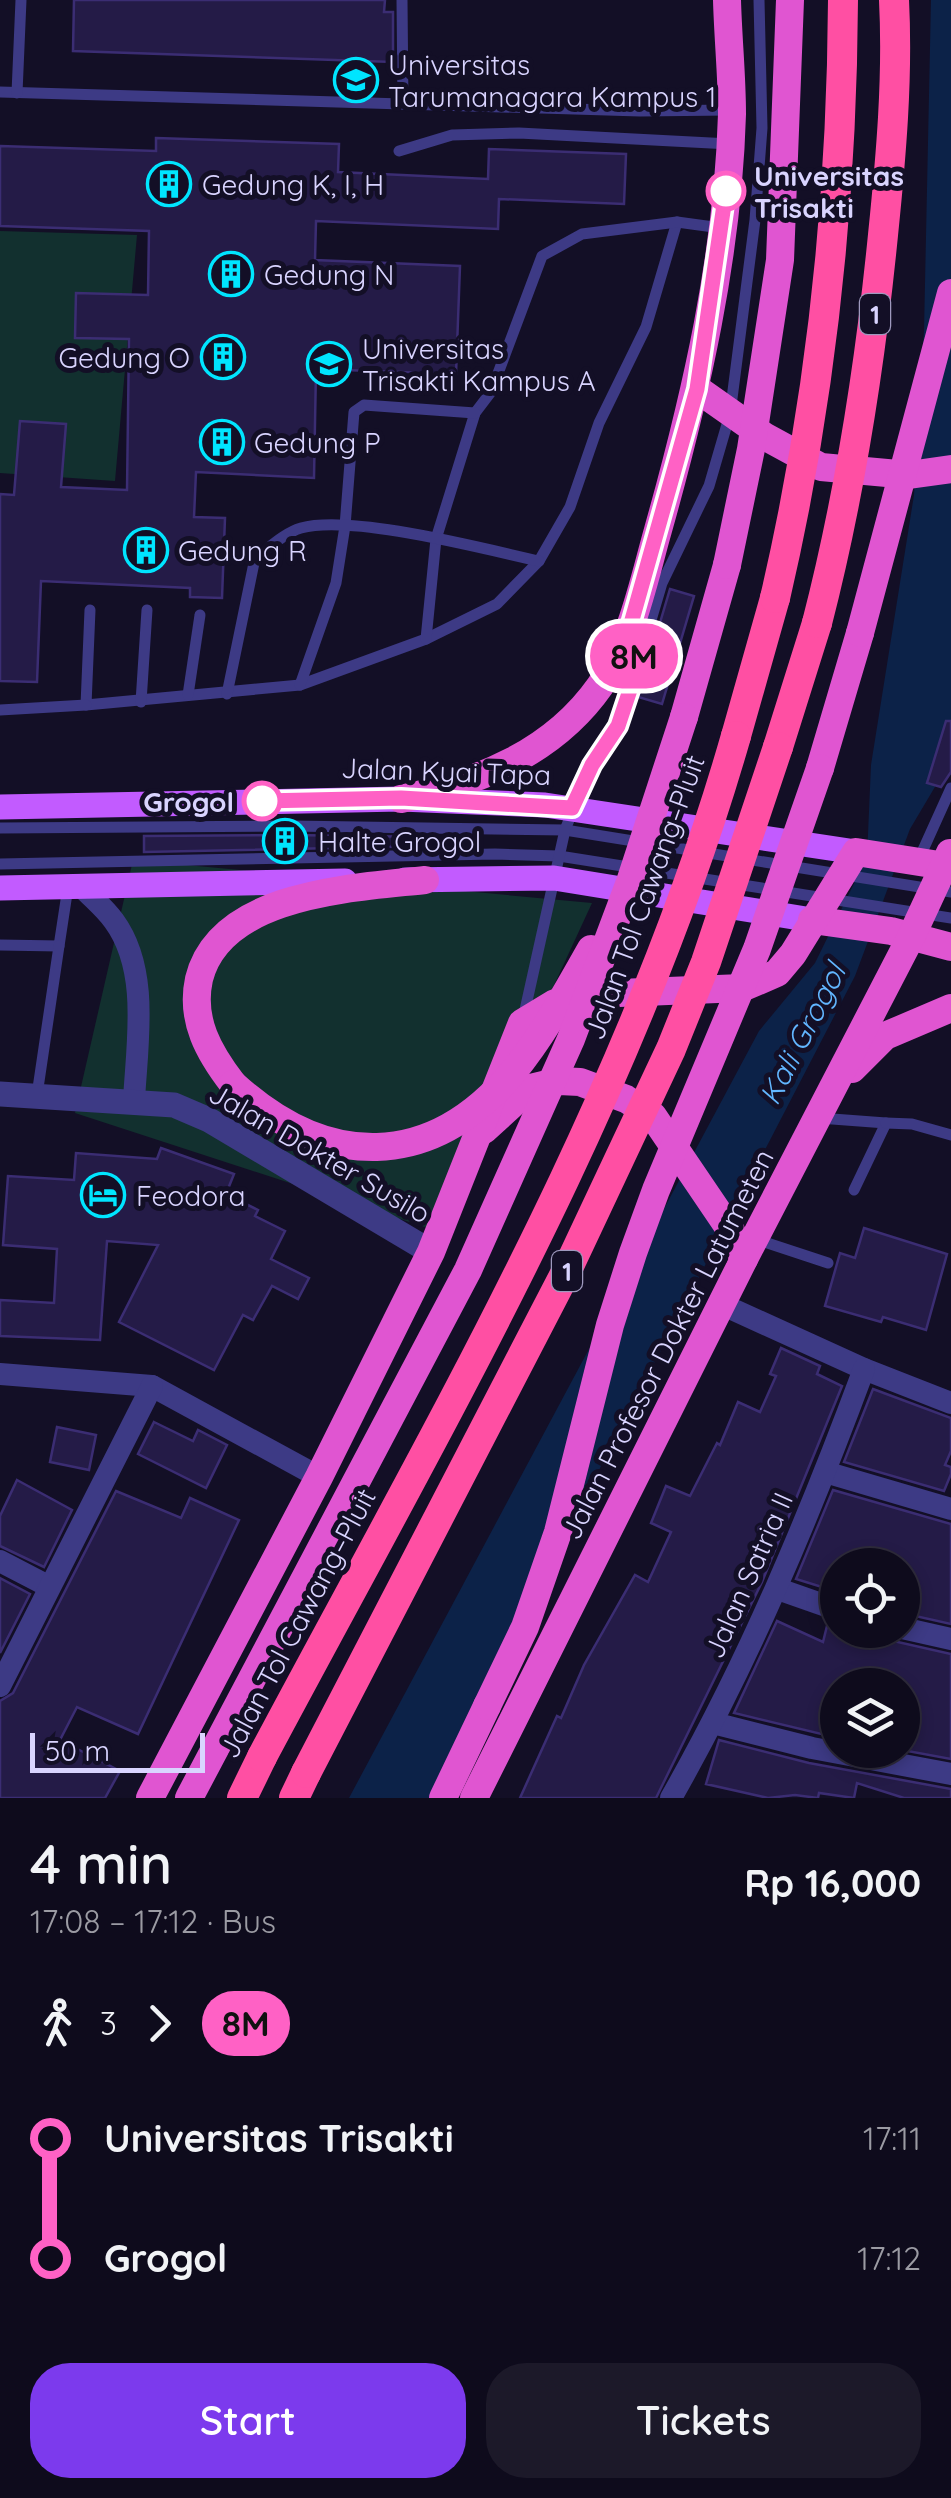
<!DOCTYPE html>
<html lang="en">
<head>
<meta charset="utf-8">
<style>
	body { margin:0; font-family:Quicksand,sans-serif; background:#1c1929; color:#f1f3f6; height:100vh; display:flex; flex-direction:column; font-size:38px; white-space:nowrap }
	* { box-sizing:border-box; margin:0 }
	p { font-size:32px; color:#9b9ba3 }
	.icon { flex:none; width:55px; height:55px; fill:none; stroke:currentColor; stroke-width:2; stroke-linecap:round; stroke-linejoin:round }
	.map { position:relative; height:1798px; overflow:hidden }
	.drawer { display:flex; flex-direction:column; background:#0e0b1c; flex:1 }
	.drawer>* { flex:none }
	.badge { padding:0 20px; border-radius:32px; font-size:35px; line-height:65px }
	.controls { position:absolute; left:820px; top:1548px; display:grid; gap:20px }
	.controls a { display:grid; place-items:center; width:100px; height:100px; border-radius:50%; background:#0e0b1c; box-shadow:0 5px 15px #0003,0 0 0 2px #2e2b3b; font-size:50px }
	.scale { position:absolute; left:30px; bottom:25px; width:175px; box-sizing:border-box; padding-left:10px; border:5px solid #d9d4ff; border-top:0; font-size:28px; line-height:35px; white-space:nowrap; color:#d9d4ff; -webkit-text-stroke:8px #130f26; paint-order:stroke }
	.map>.badge { position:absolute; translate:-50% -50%; box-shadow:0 0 0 5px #fff }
	.legs { display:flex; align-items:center; gap:15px; height:110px; padding:0 30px; font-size:32px }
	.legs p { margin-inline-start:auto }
	.head { display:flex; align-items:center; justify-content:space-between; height:170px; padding:0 30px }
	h1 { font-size:55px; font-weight:600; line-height:75px }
	.action { display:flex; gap:20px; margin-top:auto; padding:20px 30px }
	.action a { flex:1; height:115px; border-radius:40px; background:#7c3aed; color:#fff; font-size:40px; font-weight:600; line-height:115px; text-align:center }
	.action a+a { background:#1c1929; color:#f1f3f6 }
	ul { padding:0 30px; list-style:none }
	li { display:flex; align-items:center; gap:35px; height:120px; font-size:38px }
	li i { display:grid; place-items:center; width:15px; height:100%; margin:0 12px; background:currentColor }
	li i::after { content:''; width:25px; height:25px; margin:-12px; border:8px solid; border-radius:50%; background:#0e0b1c }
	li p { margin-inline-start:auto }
	li:first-child i { background:linear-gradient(#0000 50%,currentColor 0) }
	li:last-child i { background:linear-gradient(currentColor 50%,#0000 0) }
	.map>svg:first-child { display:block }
</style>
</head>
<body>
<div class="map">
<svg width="951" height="1798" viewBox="0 0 951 1798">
	<rect width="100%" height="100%" fill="#130f26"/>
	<g fill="#12302f">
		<polygon points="0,231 137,235 115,481 0,473"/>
		<polygon points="133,860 592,903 440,1232 75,1113"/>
	</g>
	<polygon fill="#0c2248" points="931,0 951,0 951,775 942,775 910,829 855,976 429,1798 349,1798 759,1031 815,963 867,857 871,765 914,495 924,331"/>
	<g fill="#241b47" stroke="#3b2d73" stroke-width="2.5">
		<polygon points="74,0 385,0 384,12 393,12 393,62 73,51"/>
		<polygon points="156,138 339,144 338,172 488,179 489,149 626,154 624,204 499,199 498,229 316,221 315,260 460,266 456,374 316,369 314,478 196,472 194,517 225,518 222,598 190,597 190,588 41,581 37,682 0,681 0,494 14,495 20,421 66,424 61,487 127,490 129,339 75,338 76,293 148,295 149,231 0,226 0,146 156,151"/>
		<polygon points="670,589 694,596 662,704 638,697"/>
		<polygon points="946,721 951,721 951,772 941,787 927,783"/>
		<polygon points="291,835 427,837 427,846 144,852 144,836"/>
		<polygon points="161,1148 234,1174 226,1194 258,1210 255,1216 285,1231 271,1259 309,1278 298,1299 272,1286 253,1320 243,1315 214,1370 119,1322 158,1245 107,1241 100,1340 0,1336 0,1300 54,1303 57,1249 3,1245 8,1176 74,1180 76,1153 157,1159"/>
		<polygon points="864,1228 947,1254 926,1330 883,1317 881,1322 825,1306 840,1253 855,1258"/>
		<polygon points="781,1348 820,1366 817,1374 842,1386 762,1582 656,1798 520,1798 557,1716 561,1718 584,1665 635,1575 648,1582 671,1532 651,1523 666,1486 690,1496 717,1443 720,1445 738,1402 760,1412 776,1376 770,1374"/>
		<polygon points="873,1389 951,1418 951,1451 945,1465 951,1467 951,1474 944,1491 844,1462"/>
		<polygon points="154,1422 193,1441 198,1430 227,1445 206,1488 138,1454"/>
		<polygon points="57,1427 96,1435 89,1470 50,1462"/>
		<polygon points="17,1480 72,1510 44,1567 0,1546 0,1516"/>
		<polygon points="833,1490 951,1524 951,1624 902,1613 902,1565 838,1565 838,1592 796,1579"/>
		<polygon points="116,1491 181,1518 190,1498 239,1520 138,1734 77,1707 60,1740 120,1771 105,1798 0,1798 0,1701 13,1693"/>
		<polygon points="0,1578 30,1594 0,1653"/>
		<polygon points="777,1621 823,1642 827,1626 951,1654 951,1759 902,1750 902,1685 838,1685 838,1738 734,1713"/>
		<polygon points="719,1740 809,1763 951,1789 951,1798 904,1798 857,1783 854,1798 819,1793 818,1798 795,1795 768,1798 706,1784"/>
	</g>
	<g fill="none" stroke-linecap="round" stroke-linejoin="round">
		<g stroke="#3d3a85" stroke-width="11">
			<polyline points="402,0 403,104"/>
			<polyline points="0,92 640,111 730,110"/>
			<polyline points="17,93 21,0"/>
			<polyline points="399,151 452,135 519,133 730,144"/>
			<polyline points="90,610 86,705 300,685 426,639 497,604 539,561 570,507 599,423 646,327 677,222"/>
			<polyline points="426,639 436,539 475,413 491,392 542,256 582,234 677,222 721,228"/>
			<polyline points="300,685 336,583 345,526 354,412 364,405 475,413"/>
			<path d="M227,694L255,558C269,548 284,533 301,528C352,514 484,549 539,561"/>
			<polyline points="188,695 200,615"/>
			<polyline points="141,702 147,610"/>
			<polyline points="0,710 86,705"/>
			<polyline points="0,828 291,826 565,830 951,892"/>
			<polyline points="918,861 951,788"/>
			<polyline points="0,864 495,854 559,856 951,918"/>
			<polyline points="0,945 59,946 68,887"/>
			<polyline points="523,1019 565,830 585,780 617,726 626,705 662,583 709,486 730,414 755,220 762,128 759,0"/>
			<polyline points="37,1095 59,946"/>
			<polyline points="819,1118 886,1123 854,1190"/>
			<polyline points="886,1123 912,1124 951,1135"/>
			<polyline points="755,1239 828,1263"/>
		</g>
		<g stroke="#3d3a85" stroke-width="22">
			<path d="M81,886C92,898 105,908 114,921C150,970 137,1043 134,1100"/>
			<polyline points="721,1304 864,1369 951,1403"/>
			<polyline points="0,1374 152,1386 319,1477"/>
			<polyline points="825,1472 951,1509"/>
			<polyline points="0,1561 48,1586"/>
			<polyline points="778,1589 838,1610"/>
			<polyline points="902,1628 951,1639"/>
			<polyline points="0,1686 152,1386"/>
			<polyline points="713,1723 812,1748 951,1774"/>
			<path d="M671,1798C749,1661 809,1517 864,1369"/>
		</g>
		<polyline stroke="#3d3a85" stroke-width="25" points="0,1094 174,1105 209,1120 431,1252"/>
		<g stroke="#c25bff" stroke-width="25">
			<polyline points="0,807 401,799 545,805 856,852"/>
			<polyline points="405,880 554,878 812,920"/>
			<polyline points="0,888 345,881"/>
		</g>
		<g stroke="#e055d1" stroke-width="28">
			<polyline points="697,389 764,436 821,467 909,475 951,469"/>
			<polyline points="684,717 727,565"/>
			<polyline points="820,768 860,633"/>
			<path d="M401,799C479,782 553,753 600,686C632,641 643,583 658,530C696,395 728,255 732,114C732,76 728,38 727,0"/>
			<polyline points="812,920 891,931 951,947"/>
			<polyline points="852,1069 885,1036 951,1008"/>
			<path d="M233,1084C209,1053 190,1020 199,979C220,893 354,888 425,880"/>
			<polyline points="484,1130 530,1088 559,1081 580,1082 626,1099 653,1116 731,1231 744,1259"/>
			<polyline points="150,1798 319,1477 431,1252 522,1023 555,1003 619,993 742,988 777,973 793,954 856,852 951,867"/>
			<polyline points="443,1798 487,1706"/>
			<polyline points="474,1798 744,1259 912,935 950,853"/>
		</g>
		<g stroke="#ff4fa3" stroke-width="30">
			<polyline points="736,736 775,598"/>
			<polyline points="778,747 817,623"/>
			<polyline points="242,1798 262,1757"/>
			<polyline points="294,1798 306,1773"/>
		</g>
		<g stroke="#e055d1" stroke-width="28">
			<polyline points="727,565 751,449 780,260 790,0"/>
			<polyline points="860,633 951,293"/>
			<path d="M233,1084C326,1169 430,1171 513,1072C544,1034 567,991 591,949"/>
			<polyline points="487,1706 525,1627 558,1532 610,1325 633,1253 656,1190 757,949 820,768"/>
			<polyline points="189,1798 468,1270 571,1039 630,882 684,717"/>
		</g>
		<g stroke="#ff4fa3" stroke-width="30">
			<path d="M775,598C821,401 842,201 843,0"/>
			<path d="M817,623C850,495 870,366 883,235C891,157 898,78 894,0"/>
			<path d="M262,1757C438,1426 632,1099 736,736"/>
			<polyline points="306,1773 568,1268 671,1049 706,962 778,747"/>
		</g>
	</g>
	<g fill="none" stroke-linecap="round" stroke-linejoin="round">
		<defs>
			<polyline id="line-1" points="262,801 401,798 572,808 592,765 618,726 636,672 630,627 697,389 726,191"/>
		</defs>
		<use href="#line-1" stroke="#fff" stroke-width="22"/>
		<use href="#line-1" stroke="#ff61c5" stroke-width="15"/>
	</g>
	<defs>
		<symbol id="university-ring" viewBox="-11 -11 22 22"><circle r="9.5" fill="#130f26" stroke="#00e5ff" stroke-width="1.5"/><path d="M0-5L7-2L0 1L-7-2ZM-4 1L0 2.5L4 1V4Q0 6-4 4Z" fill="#00e5ff"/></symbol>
		<symbol id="building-ring" viewBox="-11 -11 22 22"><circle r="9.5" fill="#130f26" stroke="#00e5ff" stroke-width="1.5"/><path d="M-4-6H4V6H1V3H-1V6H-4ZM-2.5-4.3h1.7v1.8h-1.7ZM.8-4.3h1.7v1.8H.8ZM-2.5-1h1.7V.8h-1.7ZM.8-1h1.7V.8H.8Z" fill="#00e5ff"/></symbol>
		<symbol id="hotel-ring" viewBox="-11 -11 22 22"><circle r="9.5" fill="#130f26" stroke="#00e5ff" stroke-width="1.5"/><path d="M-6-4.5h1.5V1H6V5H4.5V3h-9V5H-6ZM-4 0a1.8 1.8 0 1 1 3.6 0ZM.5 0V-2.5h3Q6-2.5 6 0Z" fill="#00e5ff"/></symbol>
	</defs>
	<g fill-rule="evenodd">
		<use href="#university-ring" x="331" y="55" width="50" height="50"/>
		<use href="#building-ring" x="144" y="159" width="50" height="50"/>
		<use href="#building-ring" x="206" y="249" width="50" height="50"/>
		<use href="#building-ring" x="198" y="332" width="50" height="50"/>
		<use href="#university-ring" x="304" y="339" width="50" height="50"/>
		<use href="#building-ring" x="197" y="417" width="50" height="50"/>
		<use href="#building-ring" x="121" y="525" width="50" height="50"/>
		<use href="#building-ring" x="260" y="816" width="50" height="50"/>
		<use href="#hotel-ring" x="78" y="1170" width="50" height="50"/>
	</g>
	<g fill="#fff" stroke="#ff61c5" stroke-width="5">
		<circle cx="726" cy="191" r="18"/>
		<circle cx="262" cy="801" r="18"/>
	</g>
	<g text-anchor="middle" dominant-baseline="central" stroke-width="10" stroke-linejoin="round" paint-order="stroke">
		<g fill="#130f26" stroke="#9e99be" stroke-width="2.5">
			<rect x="860" y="294" width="30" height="40" rx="8"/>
			<rect x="552" y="1251" width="30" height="40" rx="8"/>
		</g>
		<g font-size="25" font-weight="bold" fill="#d9d4ff">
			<text x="875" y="314">1</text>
			<text x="567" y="1271">1</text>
		</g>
		<g font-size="28" fill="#d9d4ff" stroke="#130f26" text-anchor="start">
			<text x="388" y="64">Universitas<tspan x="388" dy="32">Tarumanagara Kampus 1</tspan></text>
			<text x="202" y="184">Gedung K, I, H</text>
			<text x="264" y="274">Gedung N</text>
			<text x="362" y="348">Universitas<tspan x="362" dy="32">Trisakti Kampus A</tspan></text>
			<text x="190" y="357" text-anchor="end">Gedung O</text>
			<text x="254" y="442">Gedung P</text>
			<text x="178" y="550">Gedung R</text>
			<text x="318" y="841">Halte Grogol</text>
			<text x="136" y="1195">Feodora</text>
		</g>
		<g font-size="28" font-weight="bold" fill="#d9d4ff" stroke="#130f26" text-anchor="start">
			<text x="754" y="175">Universitas<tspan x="754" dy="32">Trisakti</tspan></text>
			<text x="234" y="801" text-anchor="end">Grogol</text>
		</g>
		<g font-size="28" fill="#d9d4ff" stroke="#130f26">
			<text transform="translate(446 771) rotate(2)">Jalan Kyai Tapa</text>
			<text transform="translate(644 897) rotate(-70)">Jalan Tol Cawang–Pluit</text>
			<text transform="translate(320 1153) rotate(30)">Jalan Dokter Susilo</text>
			<text transform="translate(667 1344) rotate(-63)">Jalan Profesor Dokter Latumeten</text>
			<text transform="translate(748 1575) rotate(-66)">Jalan Satria II</text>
			<text transform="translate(297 1623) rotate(-62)">Jalan Tol Cawang–Pluit</text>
		</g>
		<g font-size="30" font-style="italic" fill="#62b6ff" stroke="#130f26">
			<text transform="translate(802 1034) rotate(-63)">Kali Grogol</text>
		</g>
	</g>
</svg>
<div class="controls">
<a><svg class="icon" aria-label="locate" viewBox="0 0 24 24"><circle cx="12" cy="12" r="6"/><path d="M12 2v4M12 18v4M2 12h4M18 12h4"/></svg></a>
<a><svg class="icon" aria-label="layers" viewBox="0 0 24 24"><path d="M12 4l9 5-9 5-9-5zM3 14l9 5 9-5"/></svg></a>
</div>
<div class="scale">50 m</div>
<b class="badge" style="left:634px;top:656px;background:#ff61c5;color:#111">8M</b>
</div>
<section class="drawer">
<div class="head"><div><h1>4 min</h1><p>17:08 – 17:12 · Bus</p></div><b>Rp 16,000</b></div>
<div class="legs"><svg class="icon" aria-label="walk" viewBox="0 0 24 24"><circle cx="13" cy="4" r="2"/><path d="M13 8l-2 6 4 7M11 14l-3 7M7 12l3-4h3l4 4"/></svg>3<svg class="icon" aria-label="forward" viewBox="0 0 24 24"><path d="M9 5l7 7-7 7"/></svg><b class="badge" style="background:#ff61c5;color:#111">8M</b></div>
<ul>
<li><i style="color:#ff61c5"></i><b>Universitas Trisakti</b><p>17:11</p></li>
<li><i style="color:#ff61c5"></i><b>Grogol</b><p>17:12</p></li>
</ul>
<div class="action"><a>Start</a><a>Tickets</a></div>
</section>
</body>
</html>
